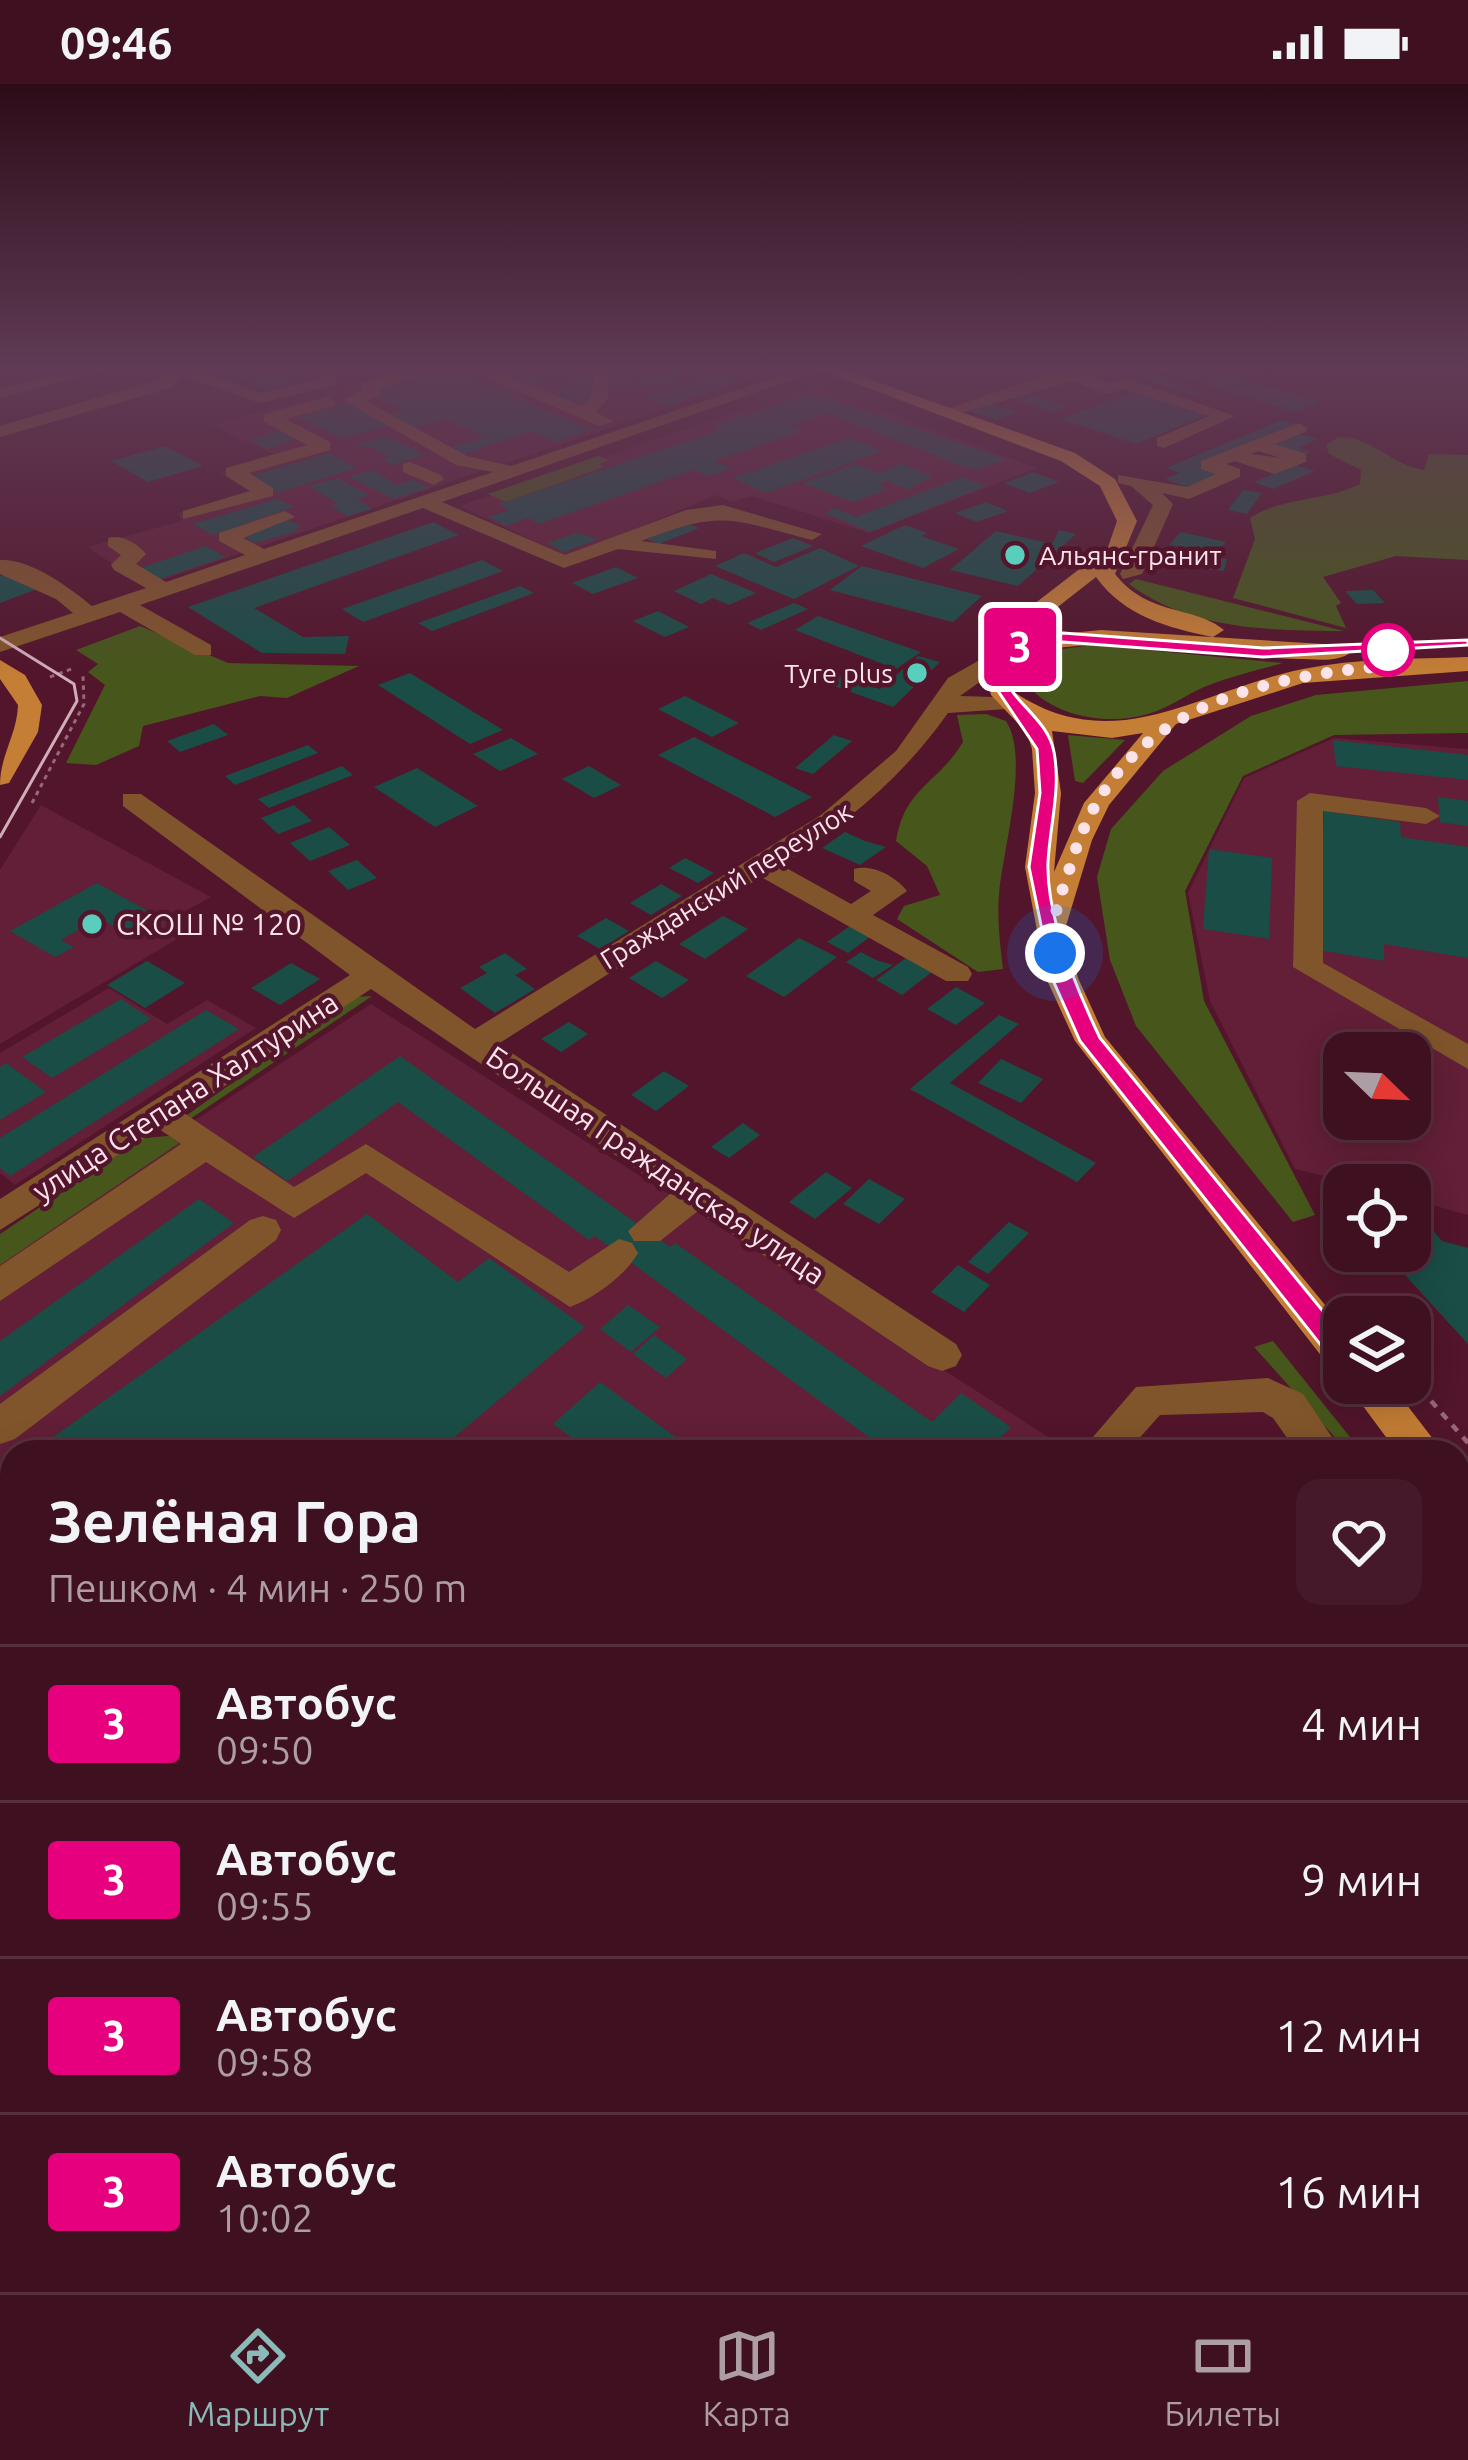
<!DOCTYPE html>
<html lang="ru">
<head>
<meta charset="utf-8">
<style>
	body { margin:0; font-family:Ubuntu,sans-serif; background:#451929; color:#f1f3f6; height:100vh; display:flex; flex-direction:column; font-size:45px; white-space:nowrap }
	* { box-sizing:border-box; margin:0 }
	p { font-size:39px; color:#ad9da5 }
	.icon { flex:none; width:66px; height:66px; fill:none; stroke:currentColor; stroke-width:2; stroke-linecap:round; stroke-linejoin:round }
	.map { position:relative; flex:1; overflow:hidden }
	.panel { position:absolute; left:0px; top:1356px; width:1470px; height:852px; display:flex; flex-direction:column; background:#3e1020; border-radius:36px 36px 0 0; box-shadow:0 6px 30px #0003,0 0 0 3px #57303e }
	.panel>* { flex:none }
	.badge { padding:0 24px; border-radius:9px; font-size:42px; line-height:78px }
	.needle { width:78px; rotate:113deg }
	.fabs { position:absolute; left:1323px; top:948px; display:grid; gap:24px }
	.fabs a { display:grid; place-items:center; width:108px; height:108px; border-radius:24px; background:#3e1020; box-shadow:0 6px 30px #0003,0 0 0 3px #57303e; font-size:60px }
	.you { position:absolute; width:60px; height:60px; margin:-30px; border:9px solid #fff; border-radius:50%; background:#1a73e8; box-shadow:0 0 0 18px #1a73e833 }
	.map>.badge { position:absolute; translate:-50% -50%; box-shadow:0 0 0 6px #fff }
	.round { display:grid; place-items:center; flex:none; width:126px; height:126px; border-radius:24px; background:#451929 }
	.headline { display:flex; align-items:center; justify-content:space-between; height:204px; padding:0 48px }
	h1 { font-size:57px; font-weight:700; line-height:90px }
	ul { padding:0; list-style:none }
	li { display:flex; align-items:center; gap:36px; height:156px; padding:0 48px; border-top:3px solid #57303e }
	li div { flex:1 }
	li b { display:block; font-size:45px }
	li em { font-style:normal }
	li .badge { min-width:132px; font-weight:700; text-align:center }
	.status { display:flex; justify-content:space-between; align-items:center; height:84px; padding:0 60px; background:#3e1020; direction:ltr }
	.status svg { height:33px; fill:currentColor }
	.tabs { display:flex; justify-content:space-around; align-items:center; height:168px; border-top:3px solid #57303e; background:#3e1020; font-size:33px; color:#ad9da5 }
	.tabs a { display:grid; justify-items:center; gap:6px }
	.tabs .on { color:#8bbbb9 }
	.map>svg:first-child { display:block }
</style>
</head>
<body>
<div class="status"><b>09:46</b><svg viewBox="0 0 49 12"><path d="M0 12V9h3v3zM5 12V6h3v6zM10 12V3h3v9zM15 12V0h3v12zM26 1h20v11H26zM47 4h2v5h-2z"/></svg></div>
<div class="map">
<svg width="1468" height="2208" viewBox="0 0 1468 2208">
	<rect width="100%" height="100%" fill="#52152b"/>
	<g fill="#621f37" fill-rule="evenodd">
		<polygon points="422,283 788,283 144,502 88,463 181,437 178,429 250,407 220,388 272,370 212,341"/>
		<polygon points="815,301 1037,384 869,449 752,412 731,418 716,411 568,473 459,422"/>
		<path d="M1334,654L1468,665V1131L1410,1115V1101H1361L1295,1085L1210,917L1188,809L1244,694ZM1344,969H1410V1035H1344Z"/>
		<polygon points="41,721 211,813 173,834 194,845 0,960 0,786"/>
		<polygon points="109,904 167,940 207,916 256,944 15,1101 0,1089 0,969"/>
		<polygon points="371,920 1072,1368 12,1368 12,2196 1458,2196 1458,1624 1468,1640 1468,2208 0,2208 0,1165"/>
	</g>
	<g fill="#47571b">
		<path d="M1339,353C1370,352 1392,381 1424,386L1429,370L1468,371V476L1396,472L1323,493L1341,519L1336,522L1346,544L1233,514L1255,455L1250,434C1285,412 1324,418 1360,400L1361,386L1329,370L1326,361Z"/>
		<polygon points="598,372 609,376 599,380 604,383 506,418 488,410"/>
		<path d="M1136,495L1344,547C1269,546 1192,547 1129,500Z"/>
		<polygon points="140,542 228,579 359,582 287,614 260,612 143,642 139,662 96,681 66,679 105,601 88,588 98,580 76,566"/>
		<path d="M1092,561L1283,579C1258,586 1233,592 1209,601C1188,609 1170,624 1148,630C1108,642 1051,633 1025,598L1033,576L1048,567Z"/>
		<polygon points="1468,597 1468,649 1334,651 1243,692 1185,807 1204,917 1315,1131 1293,1138 1136,942 1110,876 1097,793 1111,745 1163,687 1251,632 1316,611"/>
		<path d="M986,630L1006,637C1030,673 1003,765 999,810C997,834 1000,861 1003,885L978,888L897,835L904,822L940,811L927,782L896,757C905,703 937,701 963,658L957,631Z"/>
		<polygon points="1068,651 1125,656 1083,699 1075,697"/>
		<polygon points="372,912 190,1035 187,1031 353,913"/>
		<polygon points="169,1052 179,1059 0,1181 0,1150 143,1054"/>
		<polygon points="1273,1257 1362,1368 1348,1368 1254,1263"/>
	</g>
	<g fill="#1a4d46">
		<polygon points="212,283 262,283 299,298 269,306"/>
		<polygon points="556,283 574,290 526,302 509,294"/>
		<polygon points="618,283 640,283 631,305 607,304"/>
		<polygon points="644,283 683,283 672,304 635,303"/>
		<polygon points="1168,283 1201,283 1320,318 1297,328 1160,286"/>
		<polygon points="450,284 591,346 554,358 531,347 462,371 448,364 485,353 447,335 414,344 388,332 404,327 371,311 387,307 379,303"/>
		<polygon points="1134,288 1150,288 1203,308 1194,311 1136,294"/>
		<polygon points="714,290 738,298 668,322 644,313"/>
		<polygon points="590,293 592,319 558,316 558,302 567,302 567,294"/>
		<polygon points="1132,308 1207,331 1136,360 1061,335"/>
		<polygon points="813,309 1005,375 978,385 964,383 827,329 790,342 802,347 714,377 731,384 709,392 693,386 539,440 528,434 506,442 488,433 509,426 499,420 721,346 712,342"/>
		<polygon points="1026,309 1067,322 1052,328 1011,314"/>
		<polygon points="347,319 394,340 344,355 297,333"/>
		<polygon points="989,320 1002,324 1020,327 996,336 970,327"/>
		<polygon points="1282,336 1295,340 1199,381 1225,390 1189,404 1165,395 1180,389 1166,384"/>
		<polygon points="279,347 296,355 266,365 249,356"/>
		<polygon points="1297,349 1317,355 1298,364 1311,368 1303,371 1270,361"/>
		<polygon points="386,352 425,371 393,381 381,375 390,373 371,363 351,362"/>
		<polygon points="850,354 883,367 766,409 733,394"/>
		<polygon points="165,362 203,382 148,398 111,377"/>
		<polygon points="329,369 357,384 276,409 248,393"/>
		<polygon points="856,380 879,389 901,380 933,392 908,406 887,397 878,400 888,405 853,418 802,399"/>
		<polygon points="1296,381 1315,387 1273,405 1254,398"/>
		<polygon points="373,386 397,401 414,396 429,404 393,415 349,393"/>
		<polygon points="1033,388 1059,398 1029,409 1004,399"/>
		<polygon points="962,393 986,402 870,448 824,429 835,424 856,433"/>
		<polygon points="338,394 369,412 356,415 372,425 347,432 331,422 338,420 309,402"/>
		<polygon points="1243,406 1262,409 1247,430 1228,426"/>
		<polygon points="277,415 294,423 213,451 193,440"/>
		<polygon points="986,418 1008,427 977,438 955,429"/>
		<polygon points="288,436 301,443 295,445 298,447 255,459 242,451"/>
		<polygon points="433,438 459,451 254,524 303,553 349,552 345,570 262,569 188,523"/>
		<polygon points="686,439 699,444 659,460 646,455"/>
		<polygon points="905,441 928,449 921,452 959,465 923,484 861,462"/>
		<polygon points="1059,446 1076,450 1018,502 950,486 996,447 1052,460"/>
		<polygon points="1181,448 1226,458 1219,466 1169,461"/>
		<polygon points="576,449 599,455 564,468 547,459"/>
		<polygon points="793,454 813,462 774,478 755,469"/>
		<polygon points="206,462 225,473 157,496 138,485"/>
		<polygon points="820,464 859,482 794,515 715,482 744,469 776,483"/>
		<polygon points="1193,471 1227,475 1224,487 1181,482"/>
		<polygon points="482,476 503,487 363,538 342,525"/>
		<polygon points="862,482 982,512 953,538 830,506"/>
		<polygon points="616,483 638,494 593,510 572,499"/>
		<polygon points="9,489 40,504 0,519 0,492"/>
		<polygon points="711,490 756,509 729,521 713,514 701,520 674,507"/>
		<polygon points="520,502 534,509 432,547 418,539"/>
		<polygon points="1373,506 1385,519 1357,520 1345,507"/>
		<polygon points="794,519 808,525 761,546 747,539"/>
		<polygon points="658,527 689,543 665,553 633,537"/>
		<polygon points="818,532 921,568 896,585 795,546"/>
		<polygon points="918,572 940,578 893,623 817,596 829,588 880,605"/>
		<polygon points="410,589 503,646 470,660 378,601"/>
		<polygon points="685,612 739,639 712,653 658,625"/>
		<polygon points="214,640 228,651 180,668 167,657"/>
		<polygon points="834,651 852,657 813,690 795,684"/>
		<polygon points="694,653 812,713 775,733 658,671"/>
		<polygon points="511,654 538,670 500,687 473,670"/>
		<polygon points="1333,656 1468,671 1468,696 1336,682"/>
		<polygon points="308,661 318,669 235,701 225,692"/>
		<polygon points="342,682 353,691 269,724 258,715"/>
		<polygon points="589,682 621,701 594,714 562,695"/>
		<polygon points="417,684 478,722 435,743 374,703"/>
		<polygon points="1438,713 1468,717 1468,742 1440,738"/>
		<polygon points="294,721 312,737 278,750 261,734"/>
		<polygon points="1324,727 1400,738 1401,753 1468,763 1468,874 1384,860 1384,877 1318,866"/>
		<polygon points="329,743 350,761 310,777 290,759"/>
		<polygon points="845,748 865,757 886,763 860,781 822,764"/>
		<polygon points="1209,765 1272,774 1269,855 1203,845"/>
		<polygon points="685,774 714,789 698,799 669,784"/>
		<polygon points="357,776 377,794 348,806 328,787"/>
		<polygon points="97,799 166,837 136,855 99,834 61,856 74,863 55,873 10,847"/>
		<polygon points="661,800 682,812 651,831 630,819"/>
		<polygon points="723,832 748,845 705,875 679,860"/>
		<polygon points="606,834 629,847 600,865 577,852"/>
		<polygon points="850,842 870,853 848,869 827,858"/>
		<polygon points="799,854 837,873 784,913 746,892"/>
		<polygon points="861,868 876,876 893,881 873,894 846,878"/>
		<polygon points="505,869 527,885 515,891 535,905 495,929 460,904 487,889 479,883"/>
		<polygon points="906,874 932,888 902,911 876,896"/>
		<polygon points="147,877 185,899 145,924 107,901"/>
		<polygon points="656,877 689,896 662,914 629,894"/>
		<polygon points="291,879 320,895 280,921 251,904"/>
		<polygon points="956,903 985,919 956,941 927,925"/>
		<polygon points="121,915 151,935 52,994 22,973"/>
		<polygon points="206,926 239,945 10,1092 0,1084 0,1054"/>
		<polygon points="999,931 1019,940 950,999 1096,1079 1077,1098 910,1005"/>
		<polygon points="569,938 588,950 561,968 541,955"/>
		<polygon points="400,972 670,1163 675,1159 932,1338 961,1309 1011,1343 987,1368 889,1368 595,1152 589,1156 398,1018 287,1097 253,1073"/>
		<polygon points="1001,975 1043,995 1021,1019 978,999"/>
		<polygon points="6,979 46,1008 0,1036 0,983"/>
		<polygon points="664,987 689,1002 656,1027 631,1011"/>
		<polygon points="743,1039 760,1051 729,1074 711,1063"/>
		<polygon points="826,1088 852,1104 815,1135 789,1118"/>
		<polygon points="869,1095 905,1115 879,1140 843,1120"/>
		<polygon points="199,1115 234,1139 0,1312 0,1257"/>
		<polygon points="367,1130 458,1198 489,1174 585,1243 437,1368 32,1368"/>
		<polygon points="1009,1138 1029,1149 988,1190 968,1178"/>
		<polygon points="1429,1142 1442,1157 1468,1164 1468,1260 1383,1167 1410,1167 1410,1146"/>
		<polygon points="958,1181 990,1201 964,1228 931,1208"/>
		<polygon points="628,1221 660,1243 631,1268 600,1245"/>
		<polygon points="654,1251 687,1275 666,1294 633,1270"/>
		<polygon points="600,1298 696,1368 591,1368 553,1340"/>
		<polygon points="12,1521 12,1562 0,1571 0,1530"/>
		<polygon points="1458,1788 1468,1809 1468,1996 1458,1974"/>
		<polygon points="276,2196 505,2196 510,2208 280,2208"/>
		<polygon points="594,2196 823,2196 831,2208 601,2208"/>
		<polygon points="930,2196 1394,2196 1405,2208 919,2208"/>
	</g>
	<g fill="none" stroke-linecap="round" stroke-linejoin="round">
		<g stroke="#976878" stroke-width="3" stroke-dasharray="4.5 4.5" stroke-linecap="butt">
			<polyline points="50,593 74,584"/>
			<polyline points="32,719 84,620 83,592"/>
		</g>
		<polyline stroke="#976878" stroke-width="4.5" stroke-dasharray="8 8" stroke-linecap="butt" points="1410,1293 1468,1359"/>
		<g fill="#81552b" fill-rule="evenodd">
			<polygon points="89,283 116,283 0,314 0,304"/>
			<polygon points="167,283 190,283 261,309 321,294 312,283 339,288 335,301 260,319 181,291 173,303 0,353 0,342 161,295"/>
			<path d="M424,283H451L381,304V311L366,317L467,372L511,382L806,283H829L442,418L565,471L686,426L723,421L822,450L812,456C729,435 724,425 641,457L716,467V475L618,465L564,484L423,424L140,521L211,561V571H195L120,528L0,568V553L73,529L56,515L0,490V476C30,474 70,504 92,522L146,504L114,486L111,481L121,471L108,462V454C121,450 137,459 146,470L136,480L166,498L245,471L219,457V449L285,427L295,433L243,454L264,465L493,388L456,381L343,316L362,306L361,298Z"/>
			<polygon points="462,283 484,283 582,322 591,313 595,288 588,283 610,283 608,314 596,328 614,338 599,342"/>
			<polygon points="1094,284 1102,289 1094,294 1106,299 1128,295 1235,332 1164,364 1157,362 1157,354 1209,332 1123,305 1106,310 1072,297 947,333 938,328 1046,291"/>
			<polygon points="327,313 336,318 333,322 286,335 330,358 330,366 249,389 273,404 273,412 183,435 183,427 250,407 226,392 226,384 307,361 264,338 264,330"/>
			<path d="M1299,339L1308,344L1305,348L1275,360L1306,370V378L1274,390L1235,377L1226,380L1240,385V393L1189,415L1162,409L1173,420L1142,490L1123,495L1120,490L1153,421L1131,402L1118,399V391L1187,403L1216,390L1201,385V377ZM1258,367L1281,374L1251,370Z"/>
			<polygon points="410,378 441,391 444,395 434,401 403,388 403,380"/>
			<path d="M999,565L1019,570L960,612L1022,614V624L948,629C902,694 847,739 781,781L851,820L871,807L854,797V785C872,780 895,792 907,807L873,831L968,883L972,890L968,897H946L761,793L498,960L956,1260L962,1271L956,1282L942,1287L928,1282L698,1127L660,1157H634L628,1147L671,1109L371,905L184,1029L294,1103L366,1060L569,1188L619,1155L632,1159L638,1169C626,1191 593,1215 570,1223L366,1089L294,1134L206,1078L0,1217V1182L181,1060L159,1045L0,1146V1115L350,891L123,722V710H141L475,945L821,731L896,667L948,594Z"/>
			<polygon points="1310,709 1426,724 1440,732 1426,740 1323,727 1323,879 1468,960 1468,985 1293,883 1297,717"/>
			<polygon points="263,1132 276,1136 281,1146 276,1156 15,1355 0,1360 0,1320 250,1136"/>
			<polygon points="1268,1294 1303,1310 1342,1368 1297,1368 1273,1334 1263,1328 1160,1331 1127,1368 1080,1368 1136,1303"/>
			<polygon points="1458,1535 1468,1539 1468,1584 1458,1580"/>
		</g>
		<g fill="#c57e35" fill-rule="evenodd">
			<path d="M813,283H836L1075,369L1115,395L1137,437L1115,490C1149,533 1194,521 1224,546L1213,553C1168,544 1124,532 1096,493L1041,536L1030,553L1101,546L1339,561L1351,568C1338,579 1315,575 1298,575C1239,574 1041,538 1009,586L1014,608C1115,676 1199,606 1303,585C1357,574 1413,575 1468,573V587L1303,599L1176,640L1109,721L1092,756L1066,842L1078,894L1105,953L1344,1244V1288L1330,1283L1075,957L1046,894L1025,783L1035,709L1032,665L1027,649L991,611L985,586L1025,527L1108,463L1117,437L1100,402L1061,377ZM1052,647L1112,654L1143,649L1084,719L1054,788L1061,709Z"/>
			<path d="M0,576L25,591L42,621L38,648L9,699L0,701C0,671 17,651 18,621L0,595Z"/>
			<polygon points="1346,1299 1390,1299 1443,1368 1397,1368"/>
			<polygon points="1458,1394 1468,1398 1468,1444 1458,1440"/>
		</g>
		<polyline stroke="#d0aeb8" stroke-width="3" points="0,554 74,600 77,617 0,753"/>
	</g>
	<linearGradient id="sky" x2="0" y2="1"><stop stop-color="#2d0c18"/><stop offset="0.48" stop-color="#603b55"/><stop offset="1" stop-color="#603b55" stop-opacity="0"/></linearGradient>
	<rect width="1468" height="592" fill="url(#sky)"/>
	<path fill="#e6007e" stroke="#fff" stroke-width="3" d="M1063,549L1263,564L1468,556V561L1263,573L1063,558L1013,573L1003,592C1016,621 1048,636 1054,668C1061,705 1050,741 1048,778C1046,833 1077,906 1100,954L1353,1264V1279H1335L1080,957L1052,894L1029,783L1040,709L1037,665L988,592C1005,558 1026,554 1063,549Z"/>
	<g fill="none" stroke-linecap="round" stroke-linejoin="round">
		<path stroke="#fce3e9" stroke-width="12" stroke-dasharray="0 21.6" d="M1055,869C1048,838 1062,810 1071,780C1114,633 1238,596 1376,583L1388,566"/>
	</g>
	<g fill="#5acebd" stroke="#52152b" stroke-width="4.5">
		<circle cx="1015" cy="471" r="12"/>
		<circle cx="917" cy="589" r="12"/>
		<circle cx="92" cy="840" r="12"/>
	</g>
	<circle fill="#fff" stroke="#e6007e" stroke-width="6" cx="1388" cy="566" r="24"/>
	<g text-anchor="middle" dominant-baseline="central" stroke-width="9" stroke-linejoin="round" paint-order="stroke">
		<g font-size="27" fill="#fce3e9" stroke="#52152b" text-anchor="start">
			<text x="1039" y="471">Альянс-гранит</text>
			<text x="893" y="589" text-anchor="end">Tyre plus</text>
		</g>
		<g font-size="27" fill="#fce3e9" stroke="#52152b">
			<text transform="translate(726 801) rotate(-32)">Гражданский переулок</text>
		</g>
		<g font-size="30" fill="#fce3e9" stroke="#52152b" text-anchor="start">
			<text x="116" y="840">СКОШ № 120</text>
		</g>
		<g font-size="30" fill="#fce3e9" stroke="#52152b">
			<text transform="translate(185 1012) rotate(-33)">улица Степана Халтурина</text>
			<text transform="translate(656 1081) rotate(34)">Большая Гражданская улица</text>
		</g>
	</g>
</svg>
<div class="fabs">
<a><svg class="needle" viewBox="-14 -14 28 28"><path d="M0-13l5 13h-10z" fill="#e53935"/><path d="M0 13l5-13h-10z" fill="#ad9da5"/></svg></a>
<a><svg class="icon" aria-label="locate" viewBox="0 0 24 24"><circle cx="12" cy="12" r="6"/><path d="M12 2v4M12 18v4M2 12h4M18 12h4"/></svg></a>
<a><svg class="icon" aria-label="layers" viewBox="0 0 24 24"><path d="M12 4l9 5-9 5-9-5zM3 14l9 5 9-5"/></svg></a>
</div>
<div class="you" style="left:1055px;top:869px"></div>
<b class="badge" style="left:1020px;top:563px;background:#e6007e;color:#fff">3</b>
<section class="panel">
<div class="headline"><div><h1>Зелёная Гора</h1><p>Пешком · 4 мин · 250 m</p></div><a class="round"><svg class="icon" aria-label="heart" viewBox="0 0 24 24"><path d="M12 20l-8-8c-3-5 5-10 8-4 3-6 11-1 8 4z"/></svg></a></div>
<ul>
<li><span class="badge" style="background:#e6007e;color:#fff">3</span><div><b>Автобус</b><p>09:50</p></div><em>4 мин</em></li>
<li><span class="badge" style="background:#e6007e;color:#fff">3</span><div><b>Автобус</b><p>09:55</p></div><em>9 мин</em></li>
<li><span class="badge" style="background:#e6007e;color:#fff">3</span><div><b>Автобус</b><p>09:58</p></div><em>12 мин</em></li>
<li><span class="badge" style="background:#e6007e;color:#fff">3</span><div><b>Автобус</b><p>10:02</p></div><em>16 мин</em></li>
</ul>
</section>
</div>
<nav class="tabs">
<a class="on"><svg class="icon" aria-label="directions" viewBox="0 0 24 24"><path d="M12 3l9 9-9 9-9-9zM9 14v-3h6M13 9l2 2-2 2"/></svg>Маршрут</a>
<a><svg class="icon" aria-label="map" viewBox="0 0 24 24"><path d="M3 6l6-2 6 2 6-2v14l-6 2-6-2-6 2zM9 4v14M15 6v14"/></svg>Карта</a>
<a><svg class="icon" aria-label="tickets" viewBox="0 0 24 24"><path d="M3 7h18v10H3zM15 7v10"/></svg>Билеты</a>
</nav>
</body>
</html>
